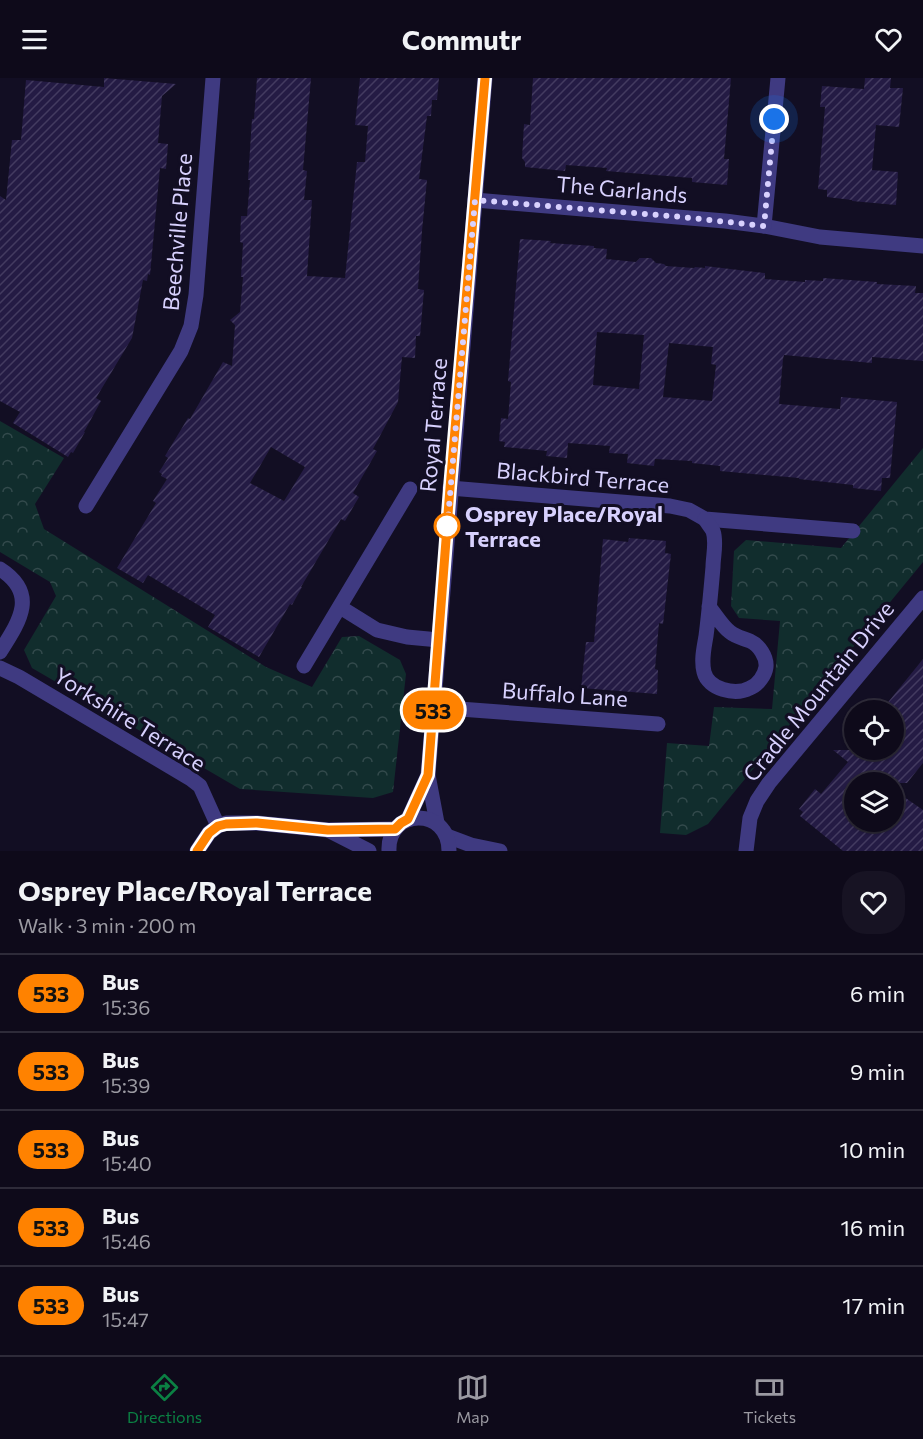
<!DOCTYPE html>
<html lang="en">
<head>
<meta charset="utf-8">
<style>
	body { margin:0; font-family:Commissioner,sans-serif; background:#171323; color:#f1f3f6; height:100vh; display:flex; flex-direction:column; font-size:22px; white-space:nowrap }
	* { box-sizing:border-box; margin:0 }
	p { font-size:20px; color:#9b9aa2 }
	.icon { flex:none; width:33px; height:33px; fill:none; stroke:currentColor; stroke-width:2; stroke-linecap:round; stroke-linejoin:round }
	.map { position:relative; height:773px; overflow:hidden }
	.side { display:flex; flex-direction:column; background:#0e0a1a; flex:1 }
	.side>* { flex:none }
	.badge { padding:0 12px; border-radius:20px; font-size:21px; line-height:39px }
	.buttons { position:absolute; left:844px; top:622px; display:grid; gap:12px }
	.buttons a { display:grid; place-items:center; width:60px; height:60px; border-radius:50%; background:#0e0a1a; box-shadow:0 2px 4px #0004,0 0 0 2px #2e2b39; font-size:30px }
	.you { position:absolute; width:30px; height:30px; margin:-15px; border:4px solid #fff; border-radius:50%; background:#1a73e8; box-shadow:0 0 0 9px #1a73e833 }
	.map>.badge { position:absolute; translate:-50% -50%; box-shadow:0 0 0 3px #fff }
	.round { display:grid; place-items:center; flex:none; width:63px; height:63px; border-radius:24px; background:#171323 }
	.head { display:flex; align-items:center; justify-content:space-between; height:102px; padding:0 18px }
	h1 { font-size:28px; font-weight:700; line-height:45px }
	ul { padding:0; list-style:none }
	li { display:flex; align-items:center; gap:18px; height:78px; padding:0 18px; border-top:2px solid #2e2b39 }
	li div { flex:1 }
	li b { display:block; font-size:22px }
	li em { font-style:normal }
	li .badge { min-width:66px; font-weight:700; text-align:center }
	header { display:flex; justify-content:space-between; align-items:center; height:78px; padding:0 18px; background:#0e0a1a; font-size:27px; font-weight:700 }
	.tab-bar { display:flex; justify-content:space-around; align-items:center; height:84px; border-top:2px solid #2e2b39; background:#0e0a1a; font-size:16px; color:#9b9aa2 }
	.tab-bar a { display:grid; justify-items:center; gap:3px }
	.tab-bar .current { color:#0b8043 }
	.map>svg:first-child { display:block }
</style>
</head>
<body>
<header><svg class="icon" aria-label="menu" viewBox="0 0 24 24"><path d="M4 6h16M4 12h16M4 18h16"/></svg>Commutr<svg class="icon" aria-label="heart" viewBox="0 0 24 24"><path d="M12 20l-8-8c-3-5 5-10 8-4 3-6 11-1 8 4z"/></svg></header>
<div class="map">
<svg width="923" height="773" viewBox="0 0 923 773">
	<defs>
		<pattern id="forest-crowns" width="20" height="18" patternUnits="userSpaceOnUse" patternTransform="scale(1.5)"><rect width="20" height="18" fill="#112d2d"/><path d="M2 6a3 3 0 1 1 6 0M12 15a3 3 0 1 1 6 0" fill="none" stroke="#334a4c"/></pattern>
		<pattern id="building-hatch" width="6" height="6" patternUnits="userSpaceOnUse" patternTransform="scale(1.5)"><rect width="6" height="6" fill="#241b44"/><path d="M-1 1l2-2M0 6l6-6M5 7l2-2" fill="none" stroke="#433b60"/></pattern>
	</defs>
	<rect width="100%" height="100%" fill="#120e23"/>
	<g fill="url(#forest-crowns)">
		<polygon points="0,343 64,380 35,426 44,451 266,589 312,609 342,559 359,558 400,582 406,596 393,714 373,720 240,711 32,590 24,572 56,518 50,504 0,474"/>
		<polygon points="923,370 923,484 708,746 686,757 660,755 667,665 709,668 714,629 772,631 780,543 739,540 731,528 734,473 746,462 841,470"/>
	</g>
	<g fill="url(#building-hatch)" fill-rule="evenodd">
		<polygon points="104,0 176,6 162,18 158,65 168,66 166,91 160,90 150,197 148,196 147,203 143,202 132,260 96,320 101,323 84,354 85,354 73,375 71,374 68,379 13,345 20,334 0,323 0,118 6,122 12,62 21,62 26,2 104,9"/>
		<path d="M257,0H311L303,92L307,93L304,122H312L307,198L345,200L357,84H365L368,48L355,47L360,0H439L437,22H432L431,38H427L419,101L427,102L422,153L418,211L424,212L420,258H416L415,280L402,279L398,324L373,371L377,373L353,415L359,419L345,443L341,441L301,509H302L292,527L290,526L259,579L208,549L215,537L148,497L143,505L117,490L156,425L153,423L167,401L161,398L162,396L159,394L168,380L165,378L188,340L190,341L223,284L232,288L235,247L230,242L240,234L243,199H241L243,165L240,164L241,138H247L250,102H248L252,41H254ZM271,369L305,389L284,423L250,405Z"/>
		<polygon points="533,0 731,0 724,81 729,81 727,107 692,104 692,100 606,93 607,90 566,87 565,93 525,89 525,84 522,80 524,46 530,47"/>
		<polygon points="865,0 891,0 890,10 903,10 899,49 876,47 872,92 898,94 896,127 852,123 852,122 827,119 827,112 818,111 825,29 820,29 822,8 864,11"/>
		<path d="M520,161L551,163L550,165L594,168V170L607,171L606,181L636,184L640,180H651L656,185L664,186L666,188L694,190L695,189L705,190V188L765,195V201L805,204V202L823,203V200L877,204V206L916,208L915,215H923V283L872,279V285L784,277L783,281L779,326L840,331L841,319L897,324L890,400H882L881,413L853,410V407L799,401V400L720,393V388L692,385V383L655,381L654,388L627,385L628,376L609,375L610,368L568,365L567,380L546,378L547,373L504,369L505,364L499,363L501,340L508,341L511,304L508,303ZM597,254L644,257L639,311L593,307ZM669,265L713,269L711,286L716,287L712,323L663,319Z"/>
		<polygon points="629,460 666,463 665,475 671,476 663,546 659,545 655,591 658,592 657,616 581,610 586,564 594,564 603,461 628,464"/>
		<polygon points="923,581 923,685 907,705 855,705 855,744 894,744 894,712 923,732 923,773 843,773 800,738 803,734 799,731 815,711 821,716 848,684 833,672 894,672 894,633 881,633"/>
	</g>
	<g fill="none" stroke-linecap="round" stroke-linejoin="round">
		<g stroke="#3f3a81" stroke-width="15">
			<polyline points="475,122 725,143 764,148 820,159 923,168"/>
			<polyline points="764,148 778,0"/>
			<polyline points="450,410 670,428 689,432 705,441 853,453"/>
			<polyline points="86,428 181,273 191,248 196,217 213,0"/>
			<path d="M705,441C707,445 711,449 713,453C717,464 713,478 713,489C711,512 709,535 706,558C704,570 701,582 704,594C708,611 735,618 750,610C758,607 765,597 766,589C767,579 759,567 750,563C743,560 736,559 730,554C722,548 716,537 709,529"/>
			<path d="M0,491C39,516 19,544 0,574"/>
			<polyline points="340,529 377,552 407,559 439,562"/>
			<polyline points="304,588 410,411"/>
			<polyline points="0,590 19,599 191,701 200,708 218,748"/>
			<polyline points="433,629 658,646"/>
			<polyline points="408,741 428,697"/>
			<polyline points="437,745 428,697 485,0"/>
			<polyline points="330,753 369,773"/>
			<polyline points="447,758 471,767 500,773"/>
			<polyline points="197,773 209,755 218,748 226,745 257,745 328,752 395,751"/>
			<path d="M389,773C387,730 449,728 449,773"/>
			<polyline points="746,773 750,740 757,723 769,705 923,520"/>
		</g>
	</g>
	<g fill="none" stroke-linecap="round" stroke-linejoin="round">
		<defs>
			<polyline id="line" points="197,773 209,755 218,748 226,746 257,745 328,752 395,751 401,745 408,741 428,697 450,410 485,0"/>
		</defs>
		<use href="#line" stroke="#fff" stroke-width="14"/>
		<use href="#line" stroke="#ff8200" stroke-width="9"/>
		<polyline stroke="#d8d1fe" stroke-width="6" stroke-dasharray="0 10.8" points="447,448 447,453 475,122 682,139 764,148 774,41"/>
	</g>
	<circle fill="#fff" stroke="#ff8200" stroke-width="3" cx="447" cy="448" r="12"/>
	<g text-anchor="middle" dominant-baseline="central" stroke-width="6" stroke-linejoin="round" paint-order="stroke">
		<g font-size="22" fill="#d8d1fe" stroke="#120e23">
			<text transform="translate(622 111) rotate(5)">The Garlands</text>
			<text transform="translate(177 154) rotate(-85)">Beechville Place</text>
			<text transform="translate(433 347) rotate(-85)">Royal Terrace</text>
			<text transform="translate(583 399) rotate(5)">Blackbird Terrace</text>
			<text transform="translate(818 613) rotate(-51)">Cradle Mountain Drive</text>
			<text transform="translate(565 616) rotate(4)">Buffalo Lane</text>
			<text transform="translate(130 641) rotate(32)">Yorkshire Terrace</text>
		</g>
		<g font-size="22" font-weight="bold" fill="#d8d1fe" stroke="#120e23" text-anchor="start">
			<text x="465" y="435">Osprey Place/Royal<tspan x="465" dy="25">Terrace</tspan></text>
		</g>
	</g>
</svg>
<div class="buttons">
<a><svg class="icon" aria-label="locate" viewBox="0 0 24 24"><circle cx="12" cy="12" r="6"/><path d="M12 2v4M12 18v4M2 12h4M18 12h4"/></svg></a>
<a><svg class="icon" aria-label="layers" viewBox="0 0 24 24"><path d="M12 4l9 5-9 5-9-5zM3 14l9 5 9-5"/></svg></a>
</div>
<div class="you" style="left:774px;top:41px"></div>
<b class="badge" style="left:433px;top:632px;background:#ff8200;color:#111">533</b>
</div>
<section class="side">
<div class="head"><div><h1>Osprey Place/Royal Terrace</h1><p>Walk · 3 min · 200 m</p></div><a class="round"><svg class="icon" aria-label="heart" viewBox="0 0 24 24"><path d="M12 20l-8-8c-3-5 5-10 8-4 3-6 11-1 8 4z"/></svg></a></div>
<ul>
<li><span class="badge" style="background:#ff8200;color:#111">533</span><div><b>Bus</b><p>15:36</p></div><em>6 min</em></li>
<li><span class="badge" style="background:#ff8200;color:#111">533</span><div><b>Bus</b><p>15:39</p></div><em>9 min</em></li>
<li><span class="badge" style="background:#ff8200;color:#111">533</span><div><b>Bus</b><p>15:40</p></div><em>10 min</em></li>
<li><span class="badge" style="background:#ff8200;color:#111">533</span><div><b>Bus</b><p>15:46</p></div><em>16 min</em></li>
<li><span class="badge" style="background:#ff8200;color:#111">533</span><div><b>Bus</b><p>15:47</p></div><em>17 min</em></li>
</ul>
</section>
<nav class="tab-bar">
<a class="current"><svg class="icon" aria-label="directions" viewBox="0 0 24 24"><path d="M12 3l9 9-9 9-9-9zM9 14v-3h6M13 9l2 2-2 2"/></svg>Directions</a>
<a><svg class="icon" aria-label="map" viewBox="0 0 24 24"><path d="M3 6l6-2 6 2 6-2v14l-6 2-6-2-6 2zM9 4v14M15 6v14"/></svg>Map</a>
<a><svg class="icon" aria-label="tickets" viewBox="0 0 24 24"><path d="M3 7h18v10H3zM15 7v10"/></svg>Tickets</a>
</nav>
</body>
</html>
